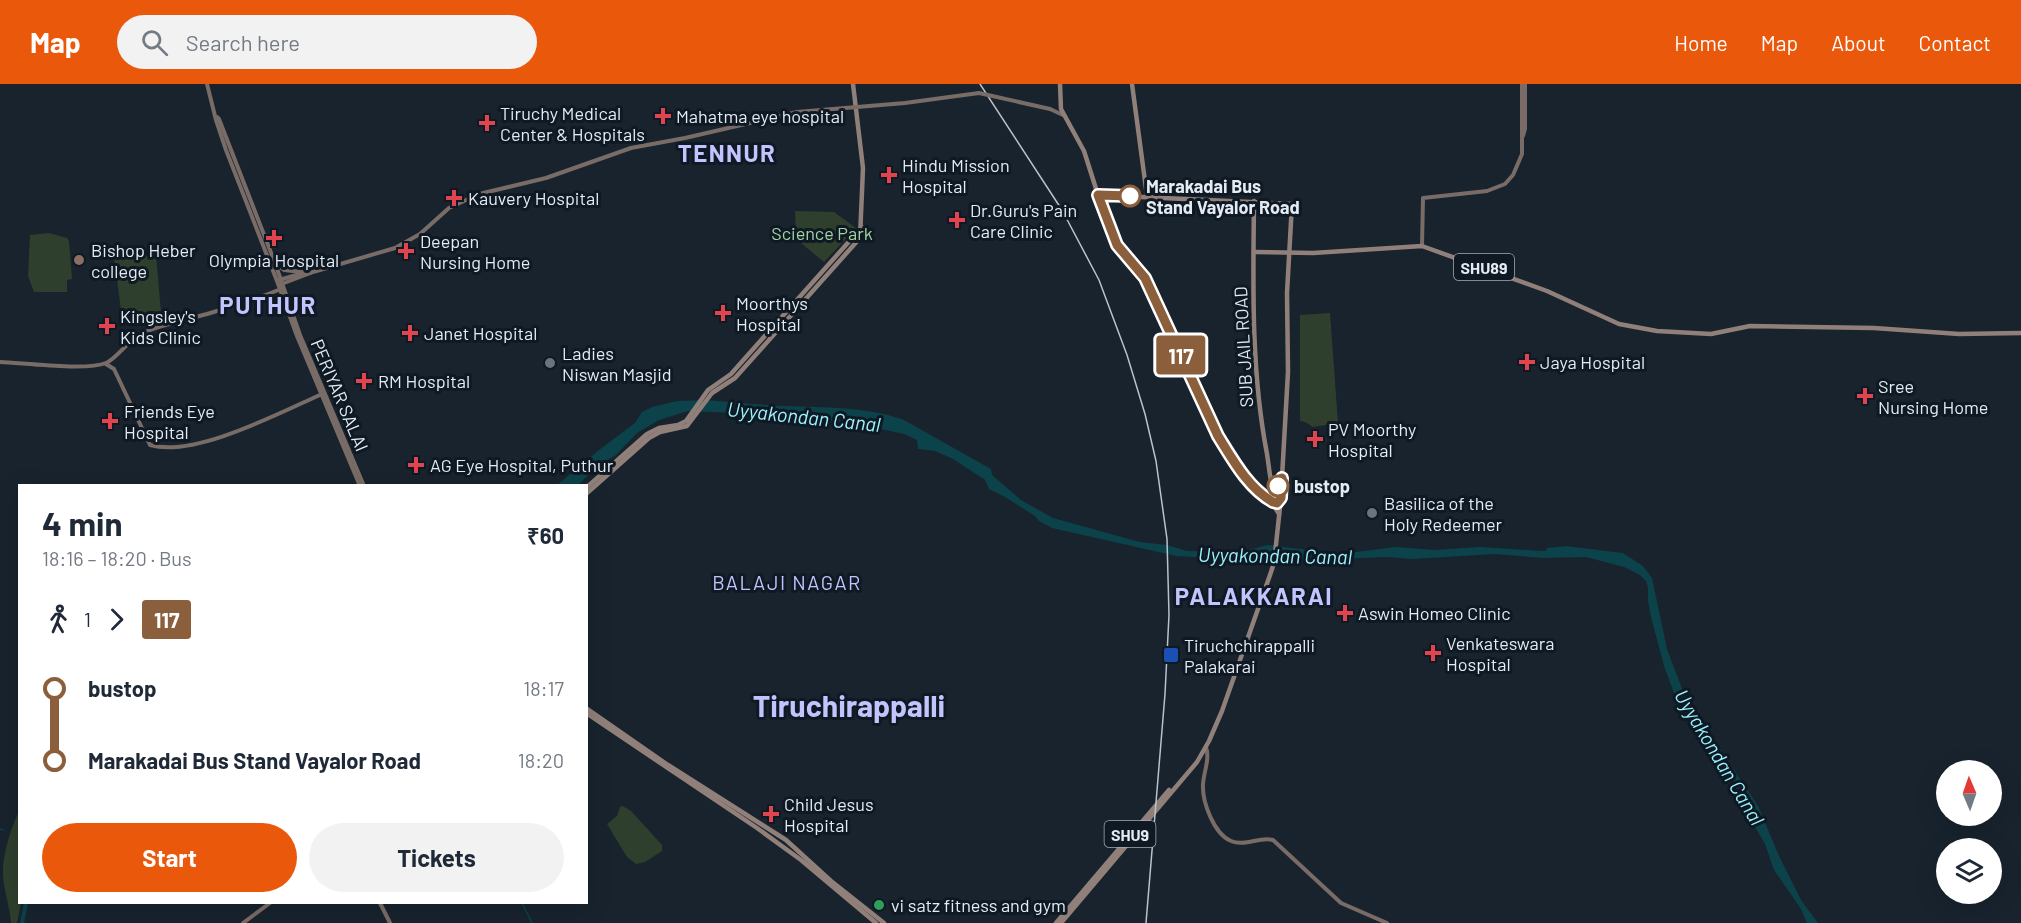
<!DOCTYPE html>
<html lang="en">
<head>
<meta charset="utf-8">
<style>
	body { margin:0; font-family:Barlow,sans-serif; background:#f2f2f3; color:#1f2937; height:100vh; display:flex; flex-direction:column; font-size:22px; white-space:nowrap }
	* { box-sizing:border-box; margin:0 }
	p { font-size:20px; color:#747a83 }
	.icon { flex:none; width:33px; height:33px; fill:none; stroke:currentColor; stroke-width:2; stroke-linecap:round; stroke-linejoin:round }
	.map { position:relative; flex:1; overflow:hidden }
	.sheet { position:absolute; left:18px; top:400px; width:570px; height:420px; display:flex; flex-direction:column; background:#fff; border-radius:0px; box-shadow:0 6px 24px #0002 }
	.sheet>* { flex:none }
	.badge { padding:0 12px; border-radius:4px; font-size:21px; line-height:39px }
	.needle { width:39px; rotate:358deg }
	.buttons { position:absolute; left:1936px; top:676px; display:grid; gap:12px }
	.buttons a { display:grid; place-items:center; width:66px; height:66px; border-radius:50%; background:#fff; box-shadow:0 6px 24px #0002; font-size:30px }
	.map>.badge { position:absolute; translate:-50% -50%; box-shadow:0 0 0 3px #fff }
	.legs { display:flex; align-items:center; gap:9px; height:66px; padding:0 24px; font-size:20px }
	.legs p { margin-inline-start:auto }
	.head { display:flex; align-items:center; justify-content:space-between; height:102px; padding:0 24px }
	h1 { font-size:33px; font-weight:700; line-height:45px }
	.primary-button { display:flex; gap:12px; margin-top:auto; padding:12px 24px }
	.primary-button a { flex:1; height:69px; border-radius:36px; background:#ea580c; color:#fff; font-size:24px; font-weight:700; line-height:69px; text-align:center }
	.primary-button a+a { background:#f2f2f3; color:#1f2937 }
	ul { padding:0 24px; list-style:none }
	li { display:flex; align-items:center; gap:21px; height:72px; font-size:22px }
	li i { display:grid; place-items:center; width:9px; height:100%; margin:0 8px; background:currentColor }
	li i::after { content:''; width:15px; height:15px; margin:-8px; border:4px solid; border-radius:50%; background:#fff }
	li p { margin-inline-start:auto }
	li:first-child i { background:linear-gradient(#0000 50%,currentColor 0) }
	li:last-child i { background:linear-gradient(currentColor 50%,#0000 0) }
	header { display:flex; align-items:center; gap:36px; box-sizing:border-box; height:84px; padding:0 30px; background:#ea580c; color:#fff }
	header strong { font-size:28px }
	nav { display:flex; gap:33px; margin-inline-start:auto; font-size:21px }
	.search { width:420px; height:54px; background:#f2f2f3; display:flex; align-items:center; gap:15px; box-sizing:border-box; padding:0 21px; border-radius:33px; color:#747a83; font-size:22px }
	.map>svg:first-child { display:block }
</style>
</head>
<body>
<header>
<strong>Map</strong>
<div class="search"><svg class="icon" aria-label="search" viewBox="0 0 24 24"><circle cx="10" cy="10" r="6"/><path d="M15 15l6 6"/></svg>Search here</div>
<nav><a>Home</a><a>Map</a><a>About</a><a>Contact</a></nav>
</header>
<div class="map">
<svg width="2021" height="839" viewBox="0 0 2021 839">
	<rect width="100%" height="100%" fill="#18232e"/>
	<g fill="#2e3f2d">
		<polygon points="795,127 834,128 856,144 824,178 796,155"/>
		<polygon points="49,149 67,154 69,157 72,195 67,196 67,208 34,208 28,192 30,151"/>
		<polygon points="156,171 161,228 126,239 121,226 114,173"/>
		<polygon points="1330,229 1338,339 1313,343 1305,338 1300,337 1300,231"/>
		<polygon points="623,722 631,727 662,761 662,767 645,778 636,780 627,773 607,740 617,732 620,723"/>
		<path d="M18,730L21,819L17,839H11C10,822 2,802 3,786C3,772 11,743 18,730Z"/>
	</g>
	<path fill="#0c4249" d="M706,316C732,318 758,321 785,322C825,324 866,322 904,336L991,385L992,391L1021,416L1053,434L1140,458L1167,461L1187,467L1239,468L1268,461L1340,470L1396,463L1434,466L1480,463L1542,467H1546L1547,464L1566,462L1623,469L1643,482L1652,494L1667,565L1684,610L1758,722L1779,772L1801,816L1818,839H1807L1801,825L1774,786L1765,760L1734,707L1736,706L1735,698L1729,695V690L1689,635L1681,617L1674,609L1664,582L1651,533L1648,517V503L1646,497L1640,491L1624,483L1586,473L1543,474L1495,470L1413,475L1386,473L1314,476L1269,472H1239L1213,474L1176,472L1052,444L1039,437L1035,432L1005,413L989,405L985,396L953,375L935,367L918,365L917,356L904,350L876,344H860L843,339L800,336L782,332L761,333L735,329L688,327L659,336L637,349L616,371L599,381L577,402H556L599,366L635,339L642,328L652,323L677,317Z"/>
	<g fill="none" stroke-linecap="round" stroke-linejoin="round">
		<g stroke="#0c4249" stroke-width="1.5">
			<polyline points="0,745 3,746"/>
			<polyline points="522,819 532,839"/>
		</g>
		<polyline stroke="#0c4249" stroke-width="4" points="22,839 26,819"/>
		<g stroke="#796c67" stroke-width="4">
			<polyline points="207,0 216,36 226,66 277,197 297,252 360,402"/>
			<polyline points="1050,25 1063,31"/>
			<polyline points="217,33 219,35 275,179 300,251 364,402"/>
			<polyline points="1523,52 1525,45 1525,0"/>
			<polyline points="1098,111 1117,161 1145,194 1218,352 1239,385 1260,409"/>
			<polyline points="1422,162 1423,114 1487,107 1505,100 1513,91 1522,70 1522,0"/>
			<polyline points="276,180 284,186 302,188"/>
			<polyline points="279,196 307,188 310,189"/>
			<polyline points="279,201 313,188 395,164 420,150 449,124 479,110 546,94 631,64 685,54 763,36"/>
			<path d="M0,278C24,279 86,287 106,279C118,274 128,255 145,248C164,240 186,236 207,230C232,223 256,215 281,205"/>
			<path d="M106,280L114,285L150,361C194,374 279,329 320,311"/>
			<path d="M1206,663C1210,675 1204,687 1203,700C1202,718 1214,750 1231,757C1245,763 1260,752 1273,756L1341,819L1387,839"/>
			<polyline points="380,819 390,839"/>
			<polyline points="243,839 270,819"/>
		</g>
		<g stroke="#91807a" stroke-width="4.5">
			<polyline points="1060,0 1061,25 1084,67 1098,111 1292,120 1287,209 1288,288 1281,411"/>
			<polyline points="1132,0 1147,112"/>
			<path d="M1254,117C1253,202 1251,287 1267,370C1269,383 1270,395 1273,407"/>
			<polyline points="1254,168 1313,169 1422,162 1547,207 1619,240 1657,247 1711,250 1750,242 1874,244 1959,250 2021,249"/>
			<polyline points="586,404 647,350 659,344 678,341 686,337 708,306 731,290 862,143"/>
			<circle cx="1275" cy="413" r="6"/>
			<polyline points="1260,409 1271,417 1279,430"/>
			<polyline points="586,410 649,354 660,348 687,342 712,309 735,294 860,154 863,84 853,0"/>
			<polyline points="586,624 668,681 786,756 831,797 884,839"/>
			<polyline points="586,629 757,744 801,776 876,839"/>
			<polyline points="1056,839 1169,706"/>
			<polyline points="1061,839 1197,678 1209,657 1222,627 1270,491 1274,479 1281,414"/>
		</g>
		<polyline stroke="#bac2cb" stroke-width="1.5" points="980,0 1062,126 1099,196 1127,271 1145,330 1156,377 1167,455 1169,531 1165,610 1146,839"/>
		<polyline stroke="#796c67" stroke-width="4" points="763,36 797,28 905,19 979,9 1050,25"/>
	</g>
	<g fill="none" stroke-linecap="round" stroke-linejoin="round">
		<defs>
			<path id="line-1" d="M1130,112L1098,111L1117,161L1145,194L1218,352C1233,376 1248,404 1273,418L1277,419L1281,414L1282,394L1278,402"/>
		</defs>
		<use href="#line-1" stroke="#fff" stroke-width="14"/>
		<use href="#line-1" stroke="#8b5e3c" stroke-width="9"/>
	</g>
	<g fill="#e0444e" stroke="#0f1924" stroke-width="2">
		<path d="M660 23h6v6h6v6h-6v6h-6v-6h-6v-6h6z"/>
		<path d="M484 30h6v6h6v6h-6v6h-6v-6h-6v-6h6z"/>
		<path d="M886 82h6v6h6v6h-6v6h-6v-6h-6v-6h6z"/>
		<path d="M451 105h6v6h6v6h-6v6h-6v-6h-6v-6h6z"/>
		<path d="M954 127h6v6h6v6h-6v6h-6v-6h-6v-6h6z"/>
		<path d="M271 145h6v6h6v6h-6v6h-6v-6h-6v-6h6z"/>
		<path d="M403 158h6v6h6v6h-6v6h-6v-6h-6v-6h6z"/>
		<path d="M720 220h6v6h6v6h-6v6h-6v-6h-6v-6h6z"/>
		<path d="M104 233h6v6h6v6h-6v6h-6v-6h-6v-6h6z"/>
		<path d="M407 240h6v6h6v6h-6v6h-6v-6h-6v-6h6z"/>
		<path d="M1524 269h6v6h6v6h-6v6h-6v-6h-6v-6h6z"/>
		<path d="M361 288h6v6h6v6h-6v6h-6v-6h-6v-6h6z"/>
		<path d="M1862 303h6v6h6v6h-6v6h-6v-6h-6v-6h6z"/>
		<path d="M107 328h6v6h6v6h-6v6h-6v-6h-6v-6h6z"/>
		<path d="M1312 346h6v6h6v6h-6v6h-6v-6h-6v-6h6z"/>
		<path d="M413 372h6v6h6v6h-6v6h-6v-6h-6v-6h6z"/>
		<path d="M1342 520h6v6h6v6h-6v6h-6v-6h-6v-6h6z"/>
		<path d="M1430 560h6v6h6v6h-6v6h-6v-6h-6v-6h6z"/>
		<path d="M768 721h6v6h6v6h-6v6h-6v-6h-6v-6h6z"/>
	</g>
	<g fill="#fff" stroke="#8b5e3c" stroke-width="3">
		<circle cx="1130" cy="112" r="10"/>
		<circle cx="1278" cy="402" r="10"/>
	</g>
	<circle fill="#8d6e63" stroke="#0f1924" stroke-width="2" cx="79" cy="176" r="6"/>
	<g fill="#6b7280" stroke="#0f1924" stroke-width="2">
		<circle cx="550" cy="279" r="6"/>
		<circle cx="1372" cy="429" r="6"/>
	</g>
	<rect fill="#1a4fb4" stroke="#0f1924" stroke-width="2" x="1163" y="563" width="16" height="16" rx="3"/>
	<circle fill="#2e9e5b" stroke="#0f1924" stroke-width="2" cx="879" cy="821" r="6"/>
	<g text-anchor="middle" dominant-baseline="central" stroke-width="6" stroke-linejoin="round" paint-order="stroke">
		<g fill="#0f1924" stroke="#a4acb5" stroke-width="1.5">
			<rect x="1454" y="170" width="60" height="26" rx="4.5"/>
			<rect x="1104.5" y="737" width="51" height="26" rx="4.5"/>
		</g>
		<g font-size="16" font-weight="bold" fill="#e4ebf3">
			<text x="1484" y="183">SHU89</text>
			<text x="1130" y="750">SHU9</text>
		</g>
		<g font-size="18" fill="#e4ebf3" stroke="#0f1924" text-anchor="start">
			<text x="500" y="29">Tiruchy Medical<tspan x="500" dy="21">Center &amp; Hospitals</tspan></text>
			<text x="676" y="32">Mahatma eye hospital</text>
			<text x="902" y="81">Hindu Mission<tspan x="902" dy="21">Hospital</tspan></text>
			<text x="468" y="114">Kauvery Hospital</text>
			<text x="970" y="126">Dr.Guru's Pain<tspan x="970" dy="21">Care Clinic</tspan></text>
			<text x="420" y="157">Deepan<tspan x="420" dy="21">Nursing Home</tspan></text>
			<text x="91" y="166">Bishop Heber<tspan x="91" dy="21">college</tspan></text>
			<text x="274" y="176" text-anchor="middle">Olympia Hospital</text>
			<text x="736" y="219">Moorthys<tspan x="736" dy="21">Hospital</tspan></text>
			<text x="120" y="232">Kingsley's<tspan x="120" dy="21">Kids Clinic</tspan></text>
			<text x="424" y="249">Janet Hospital</text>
			<text x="562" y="269">Ladies<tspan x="562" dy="21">Niswan Masjid</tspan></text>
			<text x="1540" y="278">Jaya Hospital</text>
			<text x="378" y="297">RM Hospital</text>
			<text x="1878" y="302">Sree<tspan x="1878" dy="21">Nursing Home</tspan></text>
			<text x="124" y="327">Friends Eye<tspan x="124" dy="21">Hospital</tspan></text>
			<text x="1328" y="345">PV Moorthy<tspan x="1328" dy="21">Hospital</tspan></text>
			<text x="430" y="381">AG Eye Hospital, Puthur</text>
			<text x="1384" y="419">Basilica of the<tspan x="1384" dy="21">Holy Redeemer</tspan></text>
			<text x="1358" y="529">Aswin Homeo Clinic</text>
			<text x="1446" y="559">Venkateswara<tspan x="1446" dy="21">Hospital</tspan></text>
			<text x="1184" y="561">Tiruchchirappalli<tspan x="1184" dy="21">Palakarai</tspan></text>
			<text x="784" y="720">Child Jesus<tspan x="784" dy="21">Hospital</tspan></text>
			<text x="891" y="821">vi satz fitness and gym</text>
		</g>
		<g font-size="18" font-weight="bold" fill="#e4ebf3" stroke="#0f1924" text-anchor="start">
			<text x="1146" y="102">Marakadai Bus<tspan x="1146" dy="21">Stand Vayalor Road</tspan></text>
			<text x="1294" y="402">bustop</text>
		</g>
		<g font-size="18" fill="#a4d4a2" stroke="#0f1924">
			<text x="822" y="149">Science Park</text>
		</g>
		<g font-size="18" fill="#e4ebf3" stroke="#0f1924">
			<text transform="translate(1243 263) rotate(-93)">SUB JAIL ROAD</text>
			<text transform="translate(340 311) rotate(67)">PERIYAR SALAI</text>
		</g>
		<g font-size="20" font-style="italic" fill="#9df3ff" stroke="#0f1924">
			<text transform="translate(804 332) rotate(6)">Uyyakondan Canal</text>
			<text transform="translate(1275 471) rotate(1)">Uyyakondan Canal</text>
			<text transform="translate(1720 673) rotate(59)">Uyyakondan Canal</text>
		</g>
		<g font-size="20" letter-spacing="1.5" fill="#c3c4fd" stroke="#0f1924">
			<text x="787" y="498">BALAJI NAGAR</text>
		</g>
		<g font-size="24" font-weight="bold" letter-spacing="1.5" fill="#c3c4fd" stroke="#0f1924">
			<text x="727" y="68">TENNUR</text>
			<text x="268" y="220">PUTHUR</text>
			<text x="1254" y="511">PALAKKARAI</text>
		</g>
		<g font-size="30" font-weight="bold" fill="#c3c4fd" stroke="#0f1924">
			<text x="849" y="621">Tiruchirappalli</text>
		</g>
	</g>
</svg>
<div class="buttons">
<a><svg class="needle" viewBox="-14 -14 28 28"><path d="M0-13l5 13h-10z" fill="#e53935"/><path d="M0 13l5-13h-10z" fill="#747a83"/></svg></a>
<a><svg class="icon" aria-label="layers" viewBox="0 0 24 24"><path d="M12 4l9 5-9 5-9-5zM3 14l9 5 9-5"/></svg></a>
</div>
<b class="badge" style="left:1181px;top:271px;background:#8b5e3c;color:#fff">117</b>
<section class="sheet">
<div class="head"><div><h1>4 min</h1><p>18:16 – 18:20 · Bus</p></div><b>₹60</b></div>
<div class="legs"><svg class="icon" aria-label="walk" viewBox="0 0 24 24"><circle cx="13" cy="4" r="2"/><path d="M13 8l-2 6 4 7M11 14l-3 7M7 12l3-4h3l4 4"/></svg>1<svg class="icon" aria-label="forward" viewBox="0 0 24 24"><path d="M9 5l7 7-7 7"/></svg><b class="badge" style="background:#8b5e3c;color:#fff">117</b></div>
<ul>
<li><i style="color:#8b5e3c"></i><b>bustop</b><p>18:17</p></li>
<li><i style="color:#8b5e3c"></i><b>Marakadai Bus Stand Vayalor Road</b><p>18:20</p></li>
</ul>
<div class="primary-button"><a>Start</a><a>Tickets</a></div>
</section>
</div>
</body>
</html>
